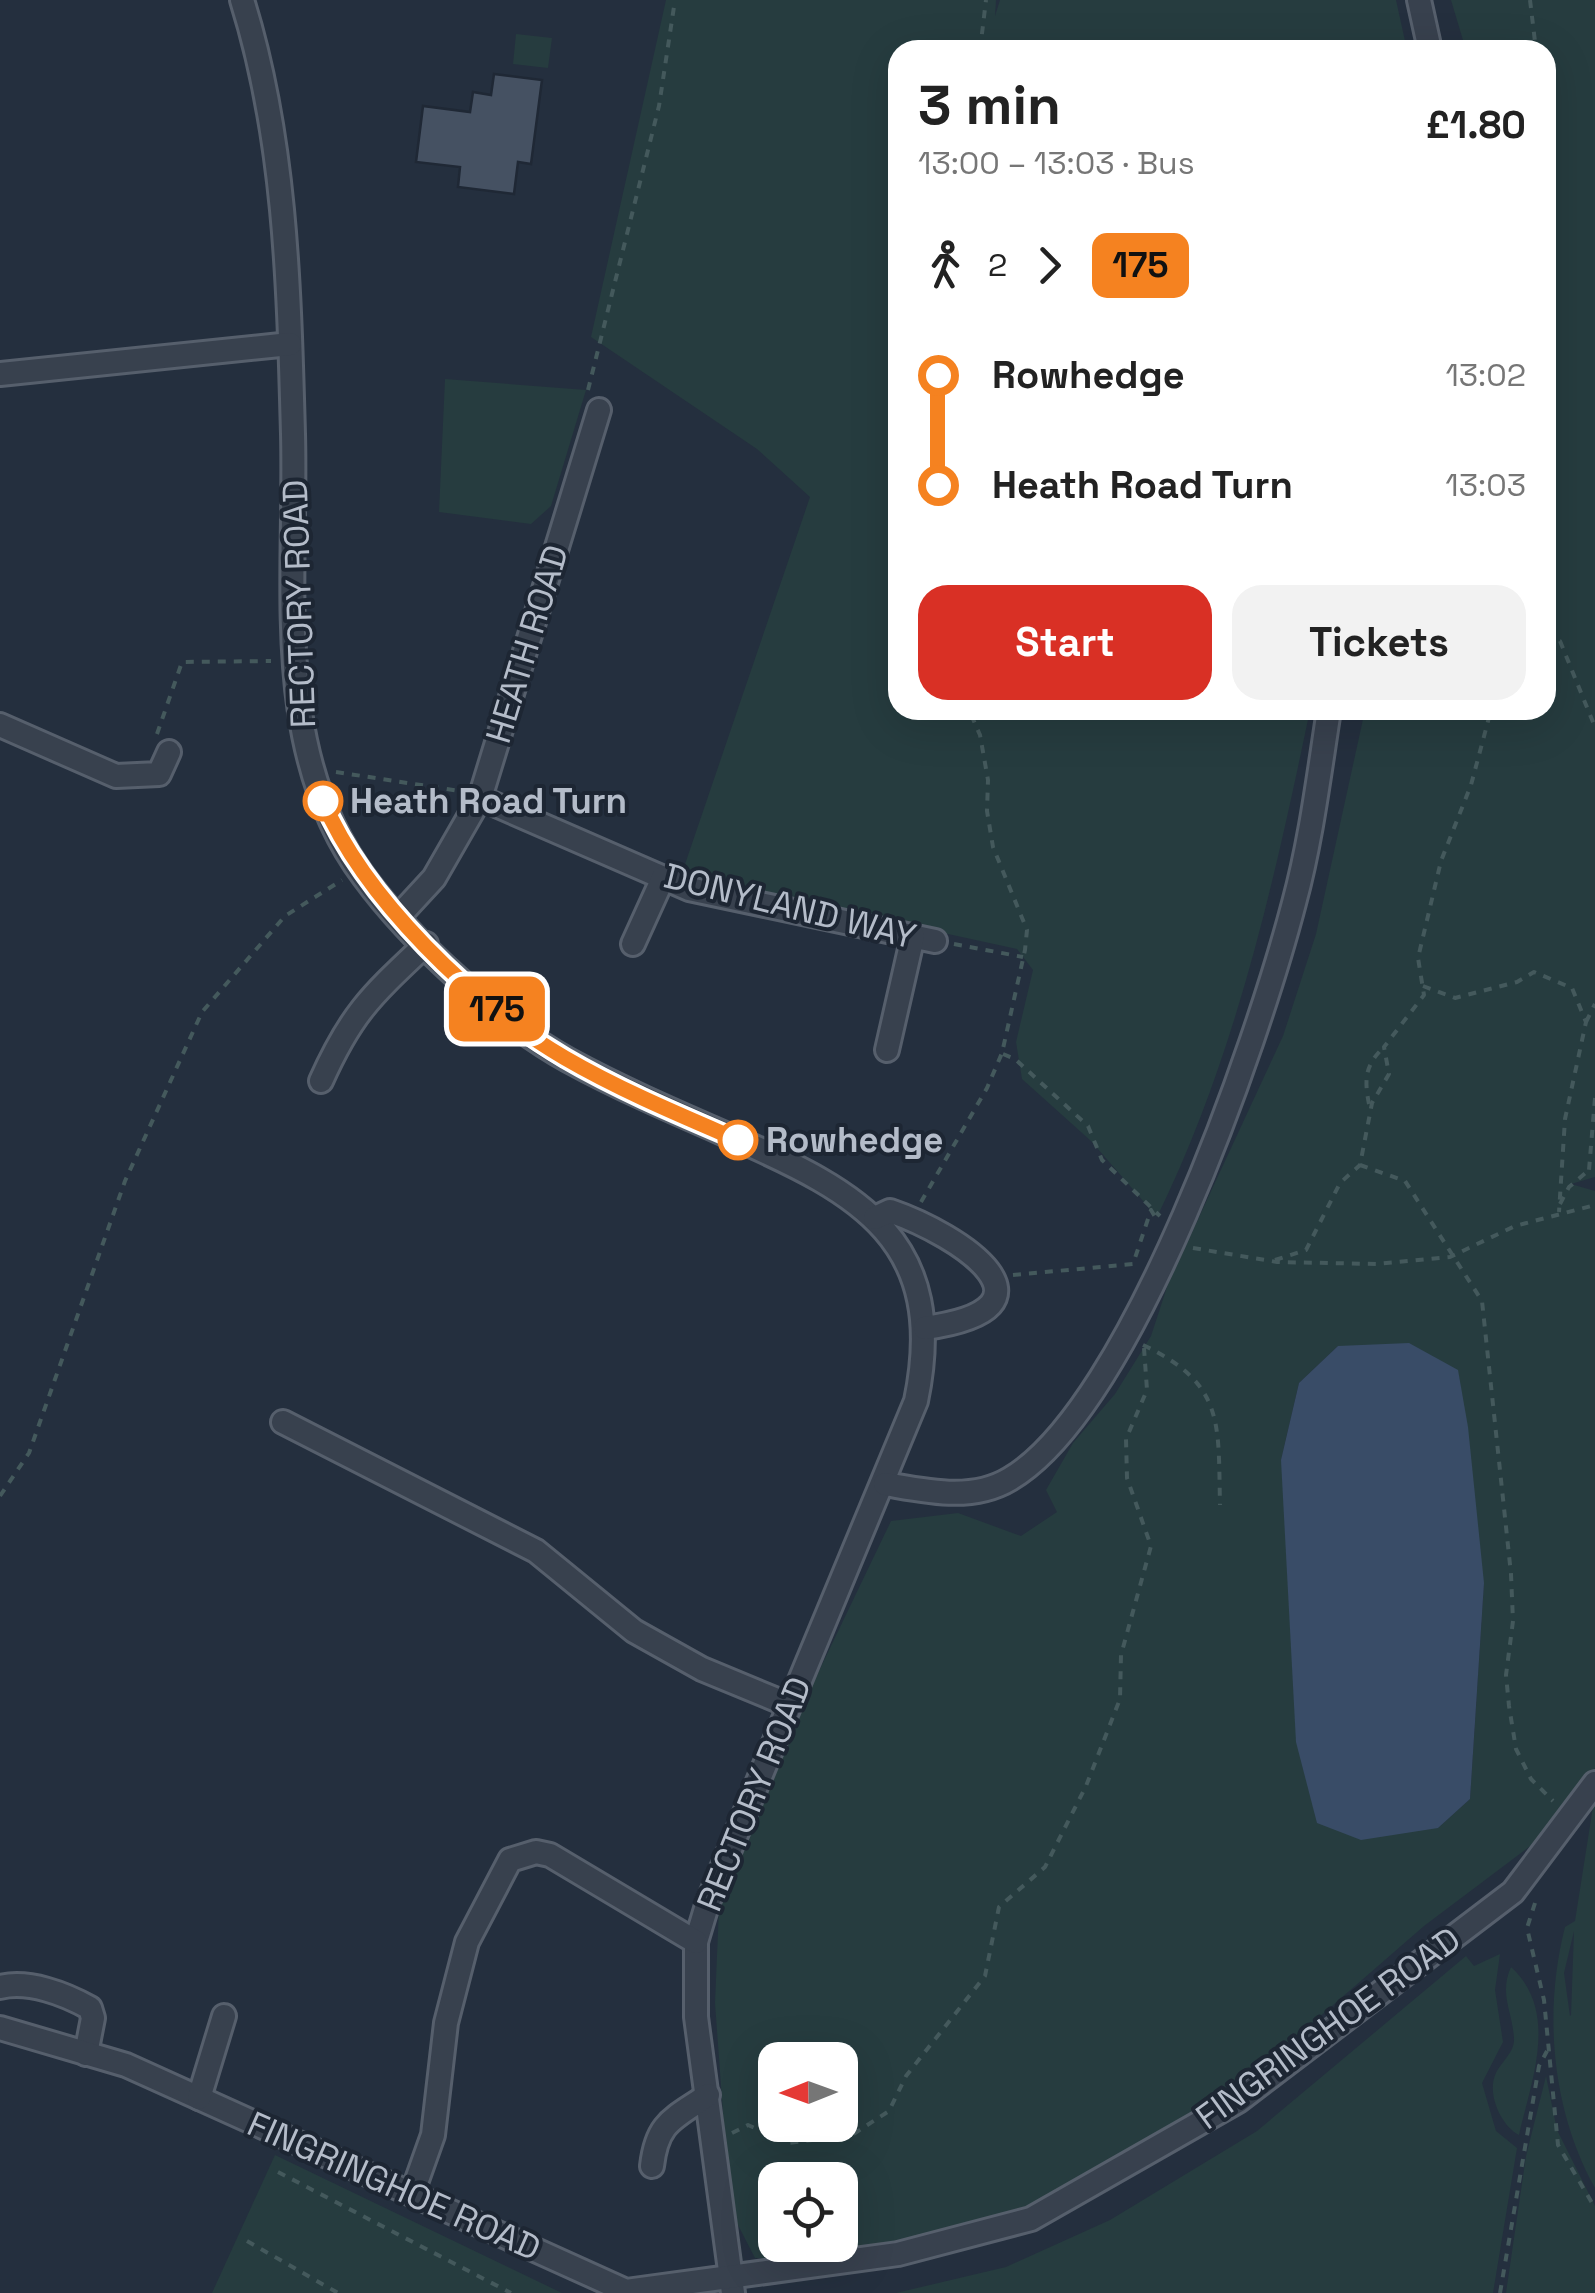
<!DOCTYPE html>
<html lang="en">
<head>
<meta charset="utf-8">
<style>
	body { margin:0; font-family:"Space Grotesk",sans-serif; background:#f2f2f2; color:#222; height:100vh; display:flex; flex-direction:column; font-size:38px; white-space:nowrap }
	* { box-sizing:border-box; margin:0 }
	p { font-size:32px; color:#767676 }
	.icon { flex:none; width:55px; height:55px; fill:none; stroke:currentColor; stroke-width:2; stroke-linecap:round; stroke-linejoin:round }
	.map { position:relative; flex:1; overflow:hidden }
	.panel { position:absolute; left:888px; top:40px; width:668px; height:680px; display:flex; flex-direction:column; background:#fff; border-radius:30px; box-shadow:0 10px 40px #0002 }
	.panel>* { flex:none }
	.badge { padding:0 20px; border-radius:15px; font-size:35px; line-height:65px }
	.needle { width:65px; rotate:269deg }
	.buttons { position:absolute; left:758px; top:2042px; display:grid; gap:20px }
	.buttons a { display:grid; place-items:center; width:100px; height:100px; border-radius:20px; background:#fff; box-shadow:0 10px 40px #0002; font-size:50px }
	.map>.badge { position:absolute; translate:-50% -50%; box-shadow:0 0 0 5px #fff }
	.legs { display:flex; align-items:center; gap:15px; height:110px; padding:0 30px; font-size:32px }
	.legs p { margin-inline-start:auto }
	.summary { display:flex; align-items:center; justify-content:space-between; height:170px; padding:0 30px }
	h1 { font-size:55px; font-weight:800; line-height:75px }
	.button { display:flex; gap:20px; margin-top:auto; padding:20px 30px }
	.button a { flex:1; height:115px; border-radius:30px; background:#d93025; color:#fff; font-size:40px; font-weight:800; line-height:115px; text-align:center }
	.button a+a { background:#f2f2f2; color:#222 }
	ul { padding:0 30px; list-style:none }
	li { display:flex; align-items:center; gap:35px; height:110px; font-size:38px }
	li i { display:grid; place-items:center; width:15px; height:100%; margin:0 12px; background:currentColor }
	li i::after { content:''; width:25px; height:25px; margin:-12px; border:8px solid; border-radius:50%; background:#fff }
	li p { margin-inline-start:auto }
	li:first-child i { background:linear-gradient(#0000 50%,currentColor 0) }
	li:last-child i { background:linear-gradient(currentColor 50%,#0000 0) }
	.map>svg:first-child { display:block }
</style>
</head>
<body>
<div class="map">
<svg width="1595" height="2293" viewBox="0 0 1595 2293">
	<rect width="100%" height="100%" fill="#242f3e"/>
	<g fill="#263c3f" fill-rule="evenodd">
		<path d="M666,0H996L995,16L1000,0H1396L1407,50H898V710H1310C1274,883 1235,1058 1157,1217L1091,1141L1022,1079L1016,1042L1033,970L1017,949L681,876L810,497L757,449L591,337Z"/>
		<path d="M1451,0H1595V1177L1571,1184L1595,1191V1768L1549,1832L1424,1926L1248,2079L1113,2166L973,2233L862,2260L755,2258L723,2196L725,2140L715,2003L719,1908L770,1773L891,1521L958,1513L1021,1536L1057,1512L1046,1490L1073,1443L1115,1394L1151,1336L1168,1284L1283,1036L1316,934L1365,710H1545V50H1466ZM1338,1346L1484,1583L1470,1799L1438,1828L1281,1460L1299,1383ZM775,2060H840V2125H775ZM775,2180H840V2245H775Z"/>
		<polygon points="516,34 552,38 548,68 513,64"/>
		<polygon points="445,379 586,390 551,506 531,524 439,512"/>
		<path d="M1595,1794V2188C1552,2111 1543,2013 1565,1927L1575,1921ZM1574,1931L1571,2015L1570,2016L1564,1973Z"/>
		<polygon points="1500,1954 1495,1990 1503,2042 1482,2083 1496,2131 1517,2148 1493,2293 896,2293 1006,2267 1110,2220 1257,2131 1466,1956 1474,1966"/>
		<path d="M1511,1967C1560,2012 1531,2081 1519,2135C1501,2126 1486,2093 1496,2073C1502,2061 1515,2052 1514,2038C1512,2010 1499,1994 1511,1967Z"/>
		<polygon points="1546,2076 1557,2130 1595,2206 1595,2293 1506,2293 1526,2156"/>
		<polygon points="275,2155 562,2293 212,2293"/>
	</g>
	<polygon fill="#394c67" points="1409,1343 1458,1370 1468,1427 1484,1583 1470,1799 1438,1828 1361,1840 1317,1823 1296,1742 1281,1460 1299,1383 1338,1346"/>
	<polygon fill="#455162" stroke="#1f2835" stroke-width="2.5" points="494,74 542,80 531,164 518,162 514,194 458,187 460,167 416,162 423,106 470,112 473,92 491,95"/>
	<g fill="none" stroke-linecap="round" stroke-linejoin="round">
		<defs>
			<g id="minor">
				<path d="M242,0C286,140 289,289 293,434C297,581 270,751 364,877C411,941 498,1021 568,1060C621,1089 677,1113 732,1137C860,1193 949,1241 916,1401L708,1902L696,1942V2017L733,2293"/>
				<polyline points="1419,0 1430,50"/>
				<polyline points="0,374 290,344"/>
				<polyline points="0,725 116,776 159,774 169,752"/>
				<polyline points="480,798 689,889 935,941"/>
				<polyline points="398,917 434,878 480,798 599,410"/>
				<polyline points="633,944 663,878"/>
				<polyline points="887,1050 913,936"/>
				<path d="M321,1081C352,1012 372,995 426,944"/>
				<path d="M875,1218L890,1211C960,1235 1070,1308 925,1328"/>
				<polyline points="283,1422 536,1551 634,1631 702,1669 789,1705"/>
				<path d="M885,1484C926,1491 972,1502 1010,1479C1132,1407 1258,1041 1294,903C1311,841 1319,774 1329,710"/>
				<path d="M0,1987C29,1980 65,1994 90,2008L93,2018L86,2054"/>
				<polyline points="0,2028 126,2065 626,2291 898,2254 1031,2219 1238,2101 1513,1892 1595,1783"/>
				<polyline points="199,2098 224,2016"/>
				<path d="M652,2166C657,2122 673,2119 708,2095"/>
				<polyline points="412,2194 433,2135 446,2023 467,1942 510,1860 536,1852 550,1855 696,1942"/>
			</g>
		</defs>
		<use href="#minor" stroke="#565f6c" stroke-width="28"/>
		<g stroke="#44595c" stroke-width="4" stroke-dasharray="8 8" stroke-linecap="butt">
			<polyline points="1530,0 1536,50"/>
			<polyline points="980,50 986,0"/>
			<polyline points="1545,365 1552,398 1551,530 1545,549"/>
			<polyline points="588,390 659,106 675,0"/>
			<polyline points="1545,635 1560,641 1595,727"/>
			<polyline points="157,734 182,662 271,661"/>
			<polyline points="336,772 460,791"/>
			<polyline points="954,944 1023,957"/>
			<polyline points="1423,986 1455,998 1517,982 1534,972 1572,988 1586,1022 1565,1119 1559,1212"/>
			<polyline points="1586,1022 1595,1004"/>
			<polyline points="1003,1054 1015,1059 1088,1126 1102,1160 1160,1216"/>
			<polyline points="1595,1098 1589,1170 1595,1169"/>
			<path d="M1369,1104C1364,1079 1365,1065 1384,1047"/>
			<polyline points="1360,1165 1405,1181 1482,1301 1511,1574 1513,1621 1506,1675 1509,1706 1516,1749 1531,1779 1553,1801"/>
			<polyline points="921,1202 987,1088 1002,1053 1025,950 1027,930 993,847 987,811 988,780 980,735 969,710"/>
			<polyline points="1560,1204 1569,1187 1589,1170"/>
			<polyline points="1193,1248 1277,1262 1376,1264 1450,1257 1515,1226 1595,1205"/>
			<polyline points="1275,1260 1306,1250 1340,1183 1360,1165 1372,1103 1389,1074 1384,1047 1424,995 1418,958 1441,861 1471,785 1491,710"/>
			<polyline points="1013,1275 1133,1264 1151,1210 1157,1220"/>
			<path d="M1143,1345C1225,1384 1218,1423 1220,1505"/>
			<polyline points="0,1496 29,1453 125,1181 202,1012 285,916 342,880"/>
			<polyline points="1535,1903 1527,1928 1544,2000 1558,2145 1595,2208"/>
			<polyline points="732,2133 748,2125 789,2143 852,2135 889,2111 906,2076 985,1976 999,1907 1045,1867 1086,1786 1120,1699 1121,1655 1151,1546 1127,1478 1126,1439 1147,1390 1144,1348"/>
			<polyline points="278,2172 511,2293"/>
			<polyline points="247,2241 338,2293"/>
			<polyline points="1500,2293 1539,2066 1547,2051"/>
		</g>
		<use href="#minor" stroke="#38414e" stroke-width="22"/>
	</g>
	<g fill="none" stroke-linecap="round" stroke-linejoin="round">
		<defs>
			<path id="line-1" d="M323,801C364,898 474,1005 565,1058C620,1090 680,1115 738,1140"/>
		</defs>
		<use href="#line-1" stroke="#fff" stroke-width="22"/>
		<use href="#line-1" stroke="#f58220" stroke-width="15"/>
	</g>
	<g fill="#fff" stroke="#f58220" stroke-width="5">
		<circle cx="323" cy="801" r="18"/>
		<circle cx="738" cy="1140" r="18"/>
	</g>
	<g text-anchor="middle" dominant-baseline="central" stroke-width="8" stroke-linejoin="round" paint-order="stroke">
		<g font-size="35" fill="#b4bcc9" stroke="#1d2633">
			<text transform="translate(299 604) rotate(-92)">RECTORY ROAD</text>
			<text transform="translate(527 644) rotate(-73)">HEATH ROAD</text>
			<text transform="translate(790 906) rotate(14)">DONYLAND WAY</text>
			<text transform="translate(754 1794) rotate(-68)">RECTORY ROAD</text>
			<text transform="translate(1328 2028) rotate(-36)">FINGRINGHOE ROAD</text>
			<text transform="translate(394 2186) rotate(24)">FINGRINGHOE ROAD</text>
		</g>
		<g font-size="35" font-weight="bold" fill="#b4bcc9" stroke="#1d2633" text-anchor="start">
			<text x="350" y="801">Heath Road Turn</text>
			<text x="766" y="1140">Rowhedge</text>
		</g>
	</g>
</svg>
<div class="buttons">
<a><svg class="needle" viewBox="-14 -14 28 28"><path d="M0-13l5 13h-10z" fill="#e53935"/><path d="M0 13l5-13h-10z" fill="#767676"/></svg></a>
<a><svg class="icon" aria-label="locate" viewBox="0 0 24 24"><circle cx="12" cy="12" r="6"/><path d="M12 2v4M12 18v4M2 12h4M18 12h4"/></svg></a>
</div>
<b class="badge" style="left:497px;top:1009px;background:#f58220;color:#111">175</b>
<section class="panel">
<div class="summary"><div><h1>3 min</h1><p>13:00 – 13:03 · Bus</p></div><b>£1.80</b></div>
<div class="legs"><svg class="icon" aria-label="walk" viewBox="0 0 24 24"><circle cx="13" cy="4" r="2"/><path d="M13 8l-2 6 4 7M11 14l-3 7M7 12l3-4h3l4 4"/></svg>2<svg class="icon" aria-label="forward" viewBox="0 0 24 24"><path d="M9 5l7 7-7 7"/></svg><b class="badge" style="background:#f58220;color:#111">175</b></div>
<ul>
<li><i style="color:#f58220"></i><b>Rowhedge</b><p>13:02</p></li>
<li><i style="color:#f58220"></i><b>Heath Road Turn</b><p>13:03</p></li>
</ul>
<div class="button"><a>Start</a><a>Tickets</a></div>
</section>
</div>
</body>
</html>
